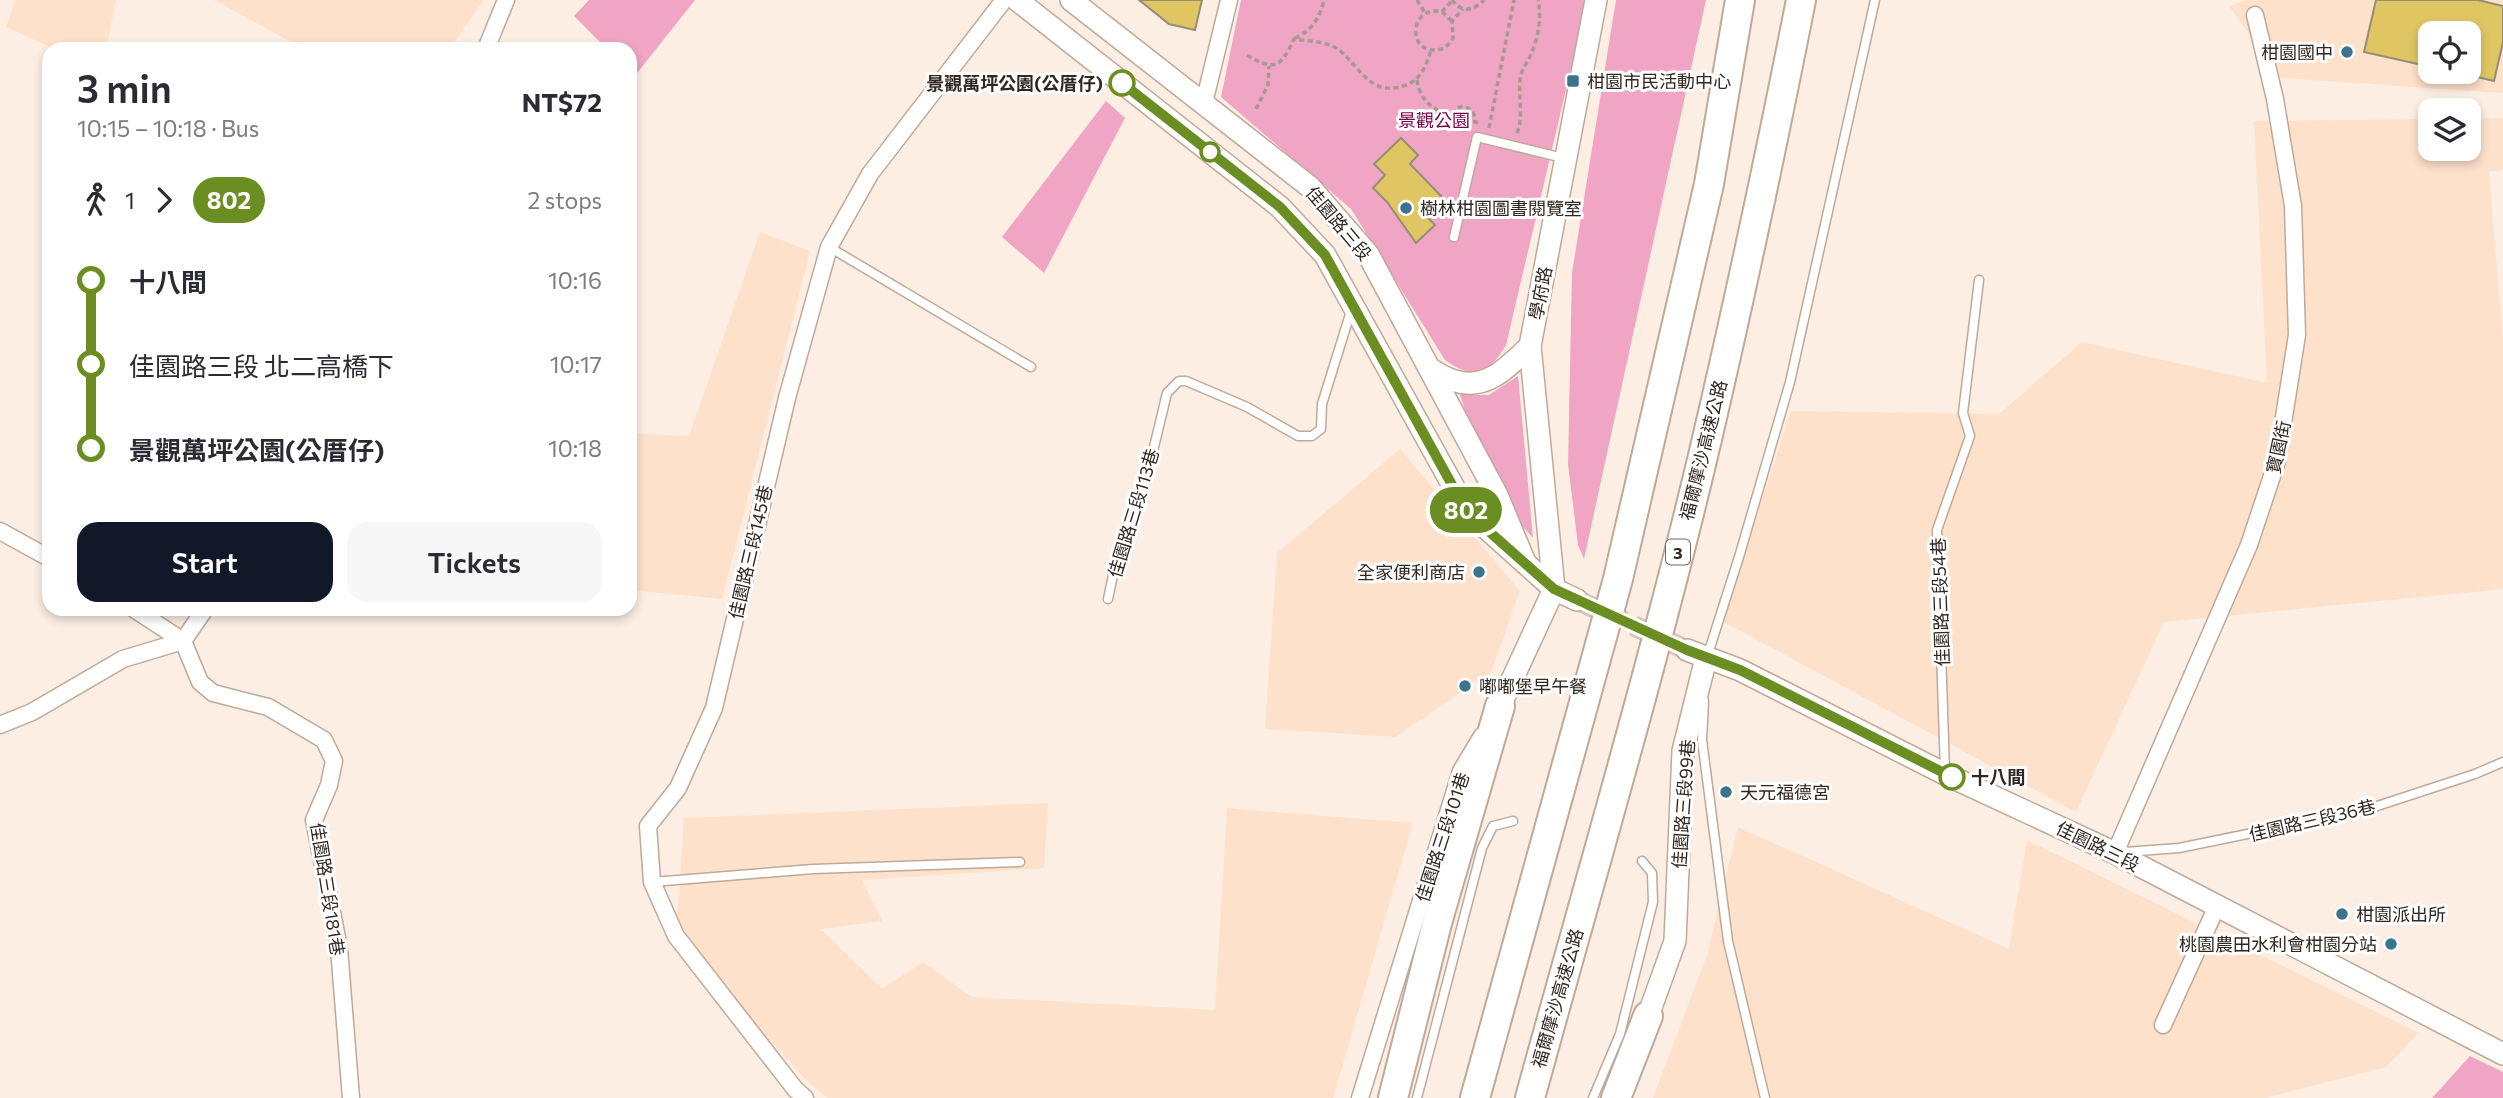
<!DOCTYPE html>
<html lang="en">
<head>
<meta charset="utf-8">
<style>
	body { margin:0; font-family:Commissioner,"Noto Sans TC",sans-serif; background:#f7f7f7; color:#2b2b33; height:100vh; display:flex; flex-direction:column; font-size:26px; white-space:nowrap }
	* { box-sizing:border-box; margin:0 }
	p { font-size:23px; color:#7c7c81 }
	.icon { flex:none; width:38px; height:38px; fill:none; stroke:currentColor; stroke-width:2; stroke-linecap:round; stroke-linejoin:round }
	.map { position:relative; flex:1; overflow:hidden }
	.side { position:absolute; left:42px; top:42px; width:595px; height:574px; display:flex; flex-direction:column; background:#fff; border-radius:21px; box-shadow:0 4px 10px #0003 }
	.side>* { flex:none }
	.badge { padding:0 14px; border-radius:23px; font-size:24px; line-height:46px }
	.buttons { position:absolute; left:2418px; top:21px; display:grid; gap:14px }
	.buttons a { display:grid; place-items:center; width:63px; height:63px; border-radius:14px; background:#fff; box-shadow:0 4px 10px #0003; font-size:35px }
	.map>.badge { position:absolute; translate:-50% -50%; box-shadow:0 0 0 4px #fff }
	.legs { display:flex; align-items:center; gap:10px; height:77px; padding:0 35px; font-size:23px }
	.legs p { margin-inline-start:auto }
	.summary { display:flex; align-items:center; justify-content:space-between; height:119px; padding:0 35px }
	h1 { font-size:38px; font-weight:600; line-height:52px }
	.action { display:flex; gap:14px; margin-top:auto; padding:14px 35px }
	.action a { flex:1; height:80px; border-radius:21px; background:#111827; color:#fff; font-size:28px; font-weight:600; line-height:80px; text-align:center }
	.action a+a { background:#f7f7f7; color:#2b2b33 }
	ul { padding:0 35px; list-style:none }
	li { display:flex; align-items:center; gap:24px; height:84px; font-size:26px }
	li i { display:grid; place-items:center; width:10px; height:100%; margin:0 9px; background:currentColor }
	li i::after { content:''; width:18px; height:18px; margin:-9px; border:5px solid; border-radius:50%; background:#fff }
	li p { margin-inline-start:auto }
	li:first-child i { background:linear-gradient(#0000 50%,currentColor 0) }
	li:last-child i { background:linear-gradient(currentColor 50%,#0000 0) }
	.map>svg:first-child { display:block }
</style>
</head>
<body>
<div class="map">
<svg width="2503" height="1098" viewBox="0 0 2503 1098">
	<rect width="100%" height="100%" fill="#fceee3"/>
	<g fill="#fee1ca" fill-rule="evenodd">
		<polygon points="16,0 116,0 106,49 55,49 6,27"/>
		<polygon points="214,0 484,0 449,49 304,49"/>
		<path d="M2247,0H2503V93L2281,78L2229,6ZM2431,33H2469V72H2431Z"/>
		<polygon points="2503,118 2503,170 2489,172 2503,342 2503,589 2164,622 2076,812 1722,621 1791,411 1999,414 2082,342 2267,383 2254,121 2431,119 2431,149 2469,149 2469,119"/>
		<polygon points="760,232 810,251 722,599 630,590 630,433 689,436"/>
		<polygon points="1400,449 1520,591 1491,672 1395,737 1265,729 1277,553"/>
		<polygon points="1048,803 1044,868 862,880 882,921 821,929 882,989 923,962 972,997 1215,1010 1227,808 1413,823 1333,1098 827,1098 810,1084 676,936 684,818"/>
		<polygon points="1738,827 2009,949 2027,840 2419,1033 2386,1067 2265,1098 1653,1098 1707,955"/>
	</g>
	<g fill="#efa5c3">
		<polygon points="589,0 695,0 634,77 630,73 630,49 607,49 574,16"/>
		<path d="M1241,0H1587L1506,345C1490,373 1473,381 1445,360L1351,209L1221,97Z"/>
		<polygon points="1616,0 1706,0 1584,559 1578,545 1568,464 1572,273"/>
		<polygon points="1106,101 1125,118 1044,273 1002,237"/>
		<polygon points="1518,376 1533,538 1492,493 1460,395 1489,395"/>
		<polygon points="2470,1056 2503,1072 2503,1098 2432,1098"/>
	</g>
	<g fill="#e0c662" stroke="#948e76" stroke-width="2">
		<polygon points="1139,0 1202,0 1195,30 1169,24"/>
		<polygon points="2376,0 2478,0 2503,6 2503,42 2494,81 2469,75 2469,33 2431,33 2431,67 2364,52"/>
		<polygon points="1401,138 1418,155 1410,164 1444,199 1426,216 1435,225 1416,243 1387,202 1373,188 1385,175 1374,164"/>
	</g>
	<g fill="none" stroke-linecap="round" stroke-linejoin="round">
		<polyline stroke="#d3c6bc" stroke-width="21" stroke-dasharray="21 10" stroke-linecap="butt" points="1577,600 1687,650"/>
		<defs>
			<g id="lane">
				<polyline points="1454,237 1477,137 1563,158"/>
				<polyline points="829,247 1031,367"/>
				<polyline points="1108,599 1119,546 1143,493 1167,393 1179,381 1186,381 1247,407 1298,436 1312,436 1321,429 1322,404 1351,311"/>
				<polyline points="1707,657 1739,557 1790,382 1875,0"/>
				<polyline points="1704,701 1702,740 1728,941 1765,1098"/>
				<polyline points="1945,771 1937,530 1970,436 1963,413 1979,280"/>
				<polyline points="2125,852 2179,848 2365,810 2475,774 2503,762"/>
				<polyline points="652,882 813,869 1020,862"/>
				<polyline points="1417,1098 1482,848 1493,826 1513,821"/>
				<polyline points="1593,1098 1620,1034 1653,902 1652,873 1642,861"/>
			</g>
			<g id="street">
				<polyline points="486,49 506,0"/>
				<polyline points="1204,103 1229,0"/>
				<polyline points="0,531 49,558"/>
				<polyline points="134,609 183,641"/>
				<polyline points="183,641 200,682 213,693 268,707 324,740 334,761 329,785 314,820 339,948 351,1098"/>
				<polyline points="183,641 205,609"/>
				<polyline points="0,725 32,712 123,659 183,641"/>
				<polyline points="2115,853 2249,545 2277,461 2297,335 2293,206 2275,99 2255,15"/>
				<polyline points="2163,1025 2217,906"/>
				<polyline points="805,1098 795,1089 676,936 652,882 648,826 678,788 714,708 787,398 829,247 870,174 1004,0"/>
				<polyline points="1360,1098 1461,771 1482,736"/>
			</g>
			<g id="secondary">
				<polyline points="1017,0 1280,207 1325,255 1467,511 1554,589 1577,600"/>
				<polyline points="1071,0 1310,187 1368,254 1497,495 1524,560"/>
				<path d="M1430,369C1438,373 1446,379 1455,381C1487,391 1509,366 1530,346"/>
				<polyline points="1554,589 1530,346 1596,0"/>
				<polyline points="1687,650 1740,670 1945,774 2115,853 2503,1054"/>
				<polyline points="1500,706 1554,589"/>
				<polyline points="1648,1016 1675,941 1683,751 1706,658"/>
			</g>
			<g id="highway">
				<polyline points="1393,1098 1437,923 1500,706"/>
				<polyline points="1475,1098 1618,579 1709,184 1740,0"/>
				<path d="M1530,1098C1590,879 1655,660 1707,439C1741,293 1772,147 1801,0"/>
				<polyline points="1616,1098 1648,1016"/>
			</g>
		</defs>
		<use href="#lane" stroke="#bfa998" stroke-width="11"/>
		<use href="#street" stroke="#bfa998" stroke-width="19"/>
		<use href="#secondary" stroke="#bfa998" stroke-width="24"/>
		<use href="#highway" stroke="#bfa998" stroke-width="32"/>
		<g stroke="#a59a91" stroke-width="3.5" stroke-dasharray="5 3.5" stroke-linecap="butt">
			<polyline points="1417,0 1425,13"/>
			<path d="M1452,0C1462,13 1473,11 1484,0"/>
			<polyline points="1442,12 1452,1"/>
			<path d="M1452,21L1442,12C1411,4 1406,51 1435,50C1444,50 1449,45 1453,38L1452,21L1463,9"/>
			<path d="M1295,38C1312,31 1320,17 1324,0"/>
			<path d="M1247,55C1275,72 1281,67 1294,39C1305,41 1321,41 1332,46C1357,57 1365,98 1403,86C1421,81 1426,66 1431,50"/>
			<path d="M1417,80C1420,101 1433,110 1452,116"/>
			<polyline points="1256,109 1268,85 1269,66"/>
			<polyline points="1489,128 1514,0"/>
			<path d="M1467,129C1457,132 1453,124 1452,116L1456,108L1464,106C1472,110 1475,112 1475,122L1481,123"/>
			<path d="M1517,133C1524,116 1518,97 1520,79C1521,70 1528,62 1531,54C1538,39 1542,16 1538,0"/>
		</g>
		<use href="#lane" stroke="#fff" stroke-width="8"/>
		<use href="#street" stroke="#fff" stroke-width="16"/>
		<use href="#secondary" stroke="#fff" stroke-width="21"/>
		<use href="#highway" stroke="#fff" stroke-width="28"/>
	</g>
	<g fill="none" stroke-linecap="round" stroke-linejoin="round">
		<defs>
			<polyline id="line-1" points="1122,83 1280,207 1325,255 1467,512 1554,589 1687,650 1740,670 1952,777"/>
		</defs>
		<use href="#line-1" stroke="#fff" stroke-width="16"/>
		<use href="#line-1" stroke="#6b8e23" stroke-width="10"/>
	</g>
	<g fill="#3c748e" stroke="#fff" stroke-width="2.5">
		<circle cx="2347" cy="52" r="7"/>
		<rect x="1566" y="74" width="14" height="14" rx="3.5"/>
		<circle cx="1406" cy="208" r="7"/>
		<circle cx="1479" cy="572" r="7"/>
		<circle cx="1465" cy="686" r="7"/>
		<circle cx="1726" cy="792" r="7"/>
		<circle cx="2342" cy="914" r="7"/>
		<circle cx="2391" cy="944" r="7"/>
	</g>
	<g fill="#fff" stroke="#6b8e23" stroke-width="3.5">
		<circle cx="1122" cy="83" r="12"/>
		<circle cx="1210" cy="152" r="9"/>
		<circle cx="1952" cy="777" r="12"/>
	</g>
	<g text-anchor="middle" dominant-baseline="central" stroke-width="6" stroke-linejoin="round" paint-order="stroke">
		<rect fill="#fff" stroke="#6e6864" stroke-width="2" x="1666" y="539.5" width="24" height="25" rx="5"/>
		<g font-size="16" font-weight="bold" fill="#302721">
			<text x="1678" y="552">3</text>
		</g>
		<g font-size="18" fill="#302721" stroke="#fff" text-anchor="start">
			<text x="2333" y="52" text-anchor="end">柑園國中</text>
			<text x="1587" y="81">柑園市民活動中心</text>
			<text x="1420" y="208">樹林柑園圖書閱覽室</text>
			<text x="1465" y="572" text-anchor="end">全家便利商店</text>
			<text x="1479" y="686">嘟嘟堡早午餐</text>
			<text x="1740" y="792">天元福德宮</text>
			<text x="2356" y="914">柑園派出所</text>
			<text x="2377" y="944" text-anchor="end">桃園農田水利會柑園分站</text>
		</g>
		<g font-size="18" font-weight="bold" fill="#302721" stroke="#fff" text-anchor="end">
			<text x="1103" y="83">景觀萬坪公園(公厝仔)</text>
			<text x="1971" y="777" text-anchor="start">十八間</text>
		</g>
		<g font-size="18" fill="#770047" stroke="#fff">
			<text x="1434" y="120">景觀公園</text>
		</g>
		<g font-size="18" fill="#302721" stroke="#fff">
			<text transform="translate(1339 223) rotate(50)">佳園路三段</text>
			<text transform="translate(1540 293) rotate(-79)">學府路</text>
			<text transform="translate(2278 447) rotate(-78)">寶園街</text>
			<text transform="translate(1703 450) rotate(-76)">福爾摩沙高速公路</text>
			<text transform="translate(1133 513) rotate(-73)">佳園路三段113巷</text>
			<text transform="translate(750 552) rotate(-77)">佳園路三段145巷</text>
			<text transform="translate(1940 602) rotate(-92)">佳園路三段54巷</text>
			<text transform="translate(1683 804) rotate(-86)">佳園路三段99巷</text>
			<text transform="translate(2312 820) rotate(-13)">佳園路三段36巷</text>
			<text transform="translate(1442 837) rotate(-72)">佳園路三段101巷</text>
			<text transform="translate(2098 846) rotate(26)">佳園路三段</text>
			<text transform="translate(328 889) rotate(81)">佳園路三段181巷</text>
			<text transform="translate(1557 998) rotate(-74)">福爾摩沙高速公路</text>
		</g>
	</g>
</svg>
<div class="buttons">
<a><svg class="icon" aria-label="locate" viewBox="0 0 24 24"><circle cx="12" cy="12" r="6"/><path d="M12 2v4M12 18v4M2 12h4M18 12h4"/></svg></a>
<a><svg class="icon" aria-label="layers" viewBox="0 0 24 24"><path d="M12 4l9 5-9 5-9-5zM3 14l9 5 9-5"/></svg></a>
</div>
<b class="badge" style="left:1466px;top:510px;background:#6b8e23;color:#fff">802</b>
<section class="side">
<div class="summary"><div><h1>3 min</h1><p>10:15 – 10:18 · Bus</p></div><b>NT$72</b></div>
<div class="legs"><svg class="icon" aria-label="walk" viewBox="0 0 24 24"><circle cx="13" cy="4" r="2"/><path d="M13 8l-2 6 4 7M11 14l-3 7M7 12l3-4h3l4 4"/></svg>1<svg class="icon" aria-label="forward" viewBox="0 0 24 24"><path d="M9 5l7 7-7 7"/></svg><b class="badge" style="background:#6b8e23;color:#fff">802</b><p>2 stops</p></div>
<ul>
<li><i style="color:#6b8e23"></i><b>十八間</b><p>10:16</p></li>
<li><i style="color:#6b8e23"></i><span>佳園路三段 北二高橋下</span><p>10:17</p></li>
<li><i style="color:#6b8e23"></i><b>景觀萬坪公園(公厝仔)</b><p>10:18</p></li>
</ul>
<div class="action"><a>Start</a><a>Tickets</a></div>
</section>
</div>
</body>
</html>
